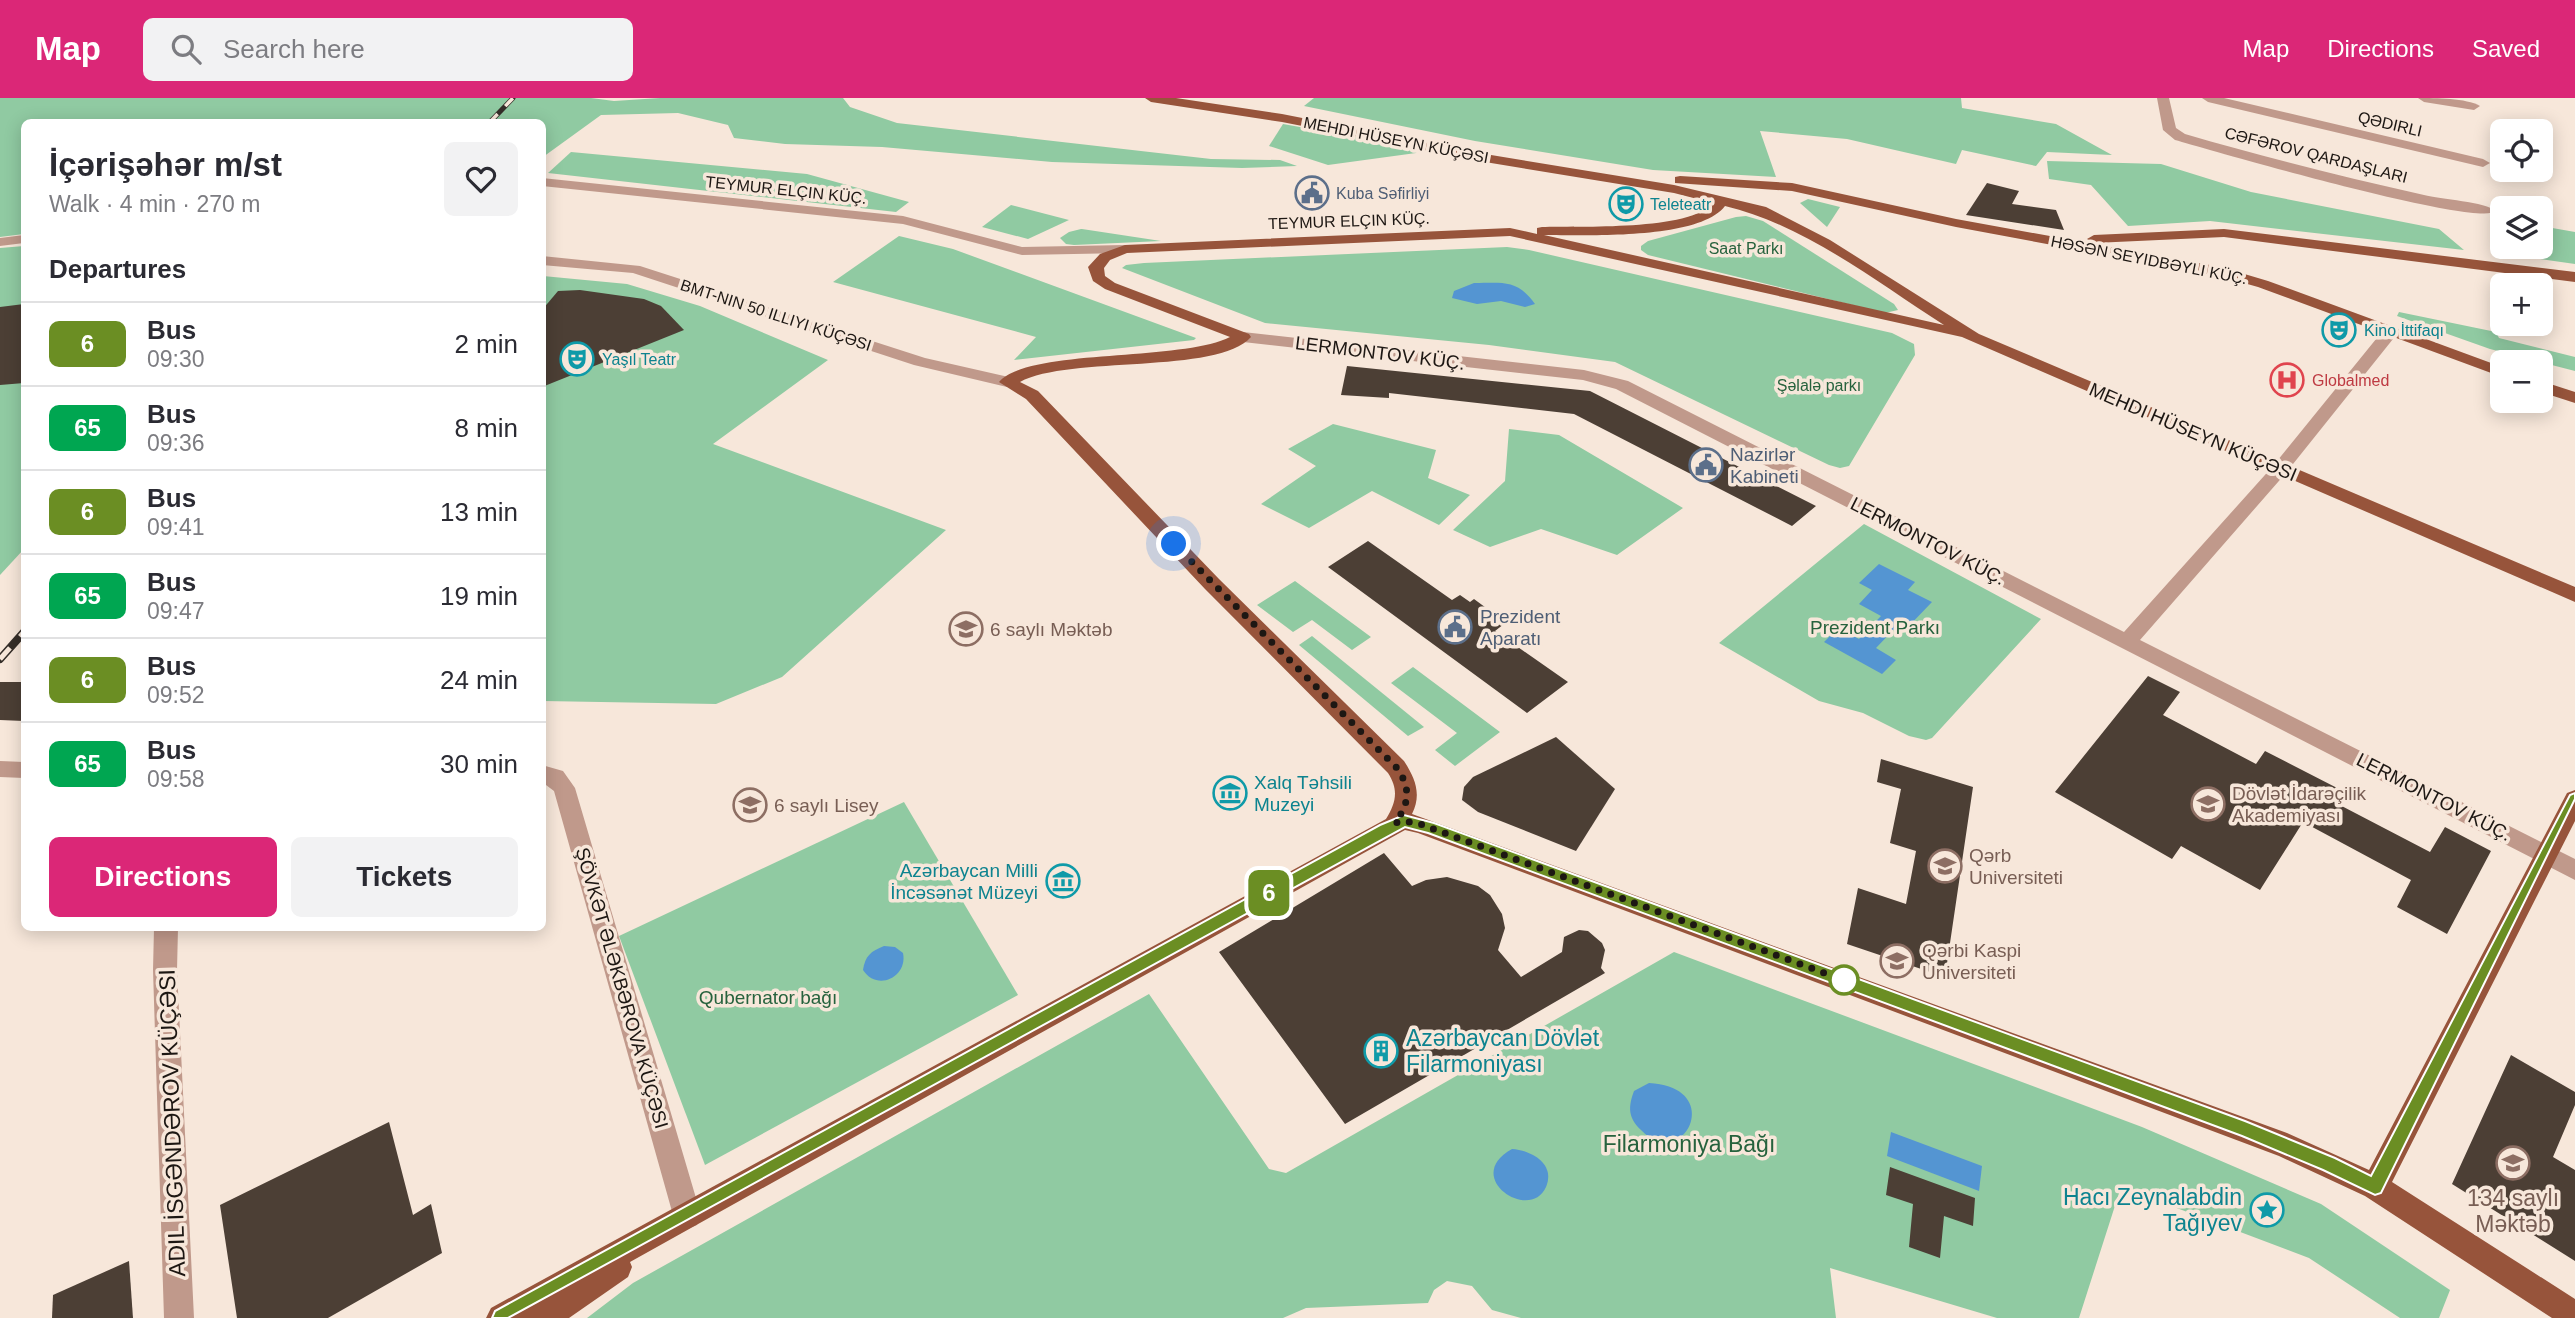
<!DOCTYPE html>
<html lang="en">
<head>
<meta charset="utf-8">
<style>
	body { margin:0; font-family:Arial,sans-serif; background:#f2f2f3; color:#2b2b33; height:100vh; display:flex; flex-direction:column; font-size:26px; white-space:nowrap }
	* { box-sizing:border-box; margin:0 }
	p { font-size:23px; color:#7c7c81 }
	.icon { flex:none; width:38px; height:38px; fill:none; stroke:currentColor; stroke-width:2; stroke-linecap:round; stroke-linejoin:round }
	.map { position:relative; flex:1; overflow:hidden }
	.drawer { position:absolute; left:21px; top:21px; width:525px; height:812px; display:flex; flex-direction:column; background:#fff; border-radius:10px; box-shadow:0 4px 18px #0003 }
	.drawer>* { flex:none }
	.badge { padding:0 14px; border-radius:10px; font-size:24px; line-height:46px }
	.fabs { position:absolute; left:2490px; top:21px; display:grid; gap:14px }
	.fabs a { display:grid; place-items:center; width:63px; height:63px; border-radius:10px; background:#fff; box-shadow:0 4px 18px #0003; font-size:35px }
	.you { position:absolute; width:35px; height:35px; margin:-18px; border:5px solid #fff; border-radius:50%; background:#1a73e8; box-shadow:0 0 0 10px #1a73e833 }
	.map>.badge { position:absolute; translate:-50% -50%; box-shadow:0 0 0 4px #fff }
	h2 { padding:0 28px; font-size:26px; line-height:63px }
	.round { display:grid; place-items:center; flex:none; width:74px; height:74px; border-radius:10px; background:#f2f2f3 }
	.overview { display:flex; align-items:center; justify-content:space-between; height:119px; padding:0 28px }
	h1 { font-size:33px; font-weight:600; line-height:52px }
	.cta { display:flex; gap:14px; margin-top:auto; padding:14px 28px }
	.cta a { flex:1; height:80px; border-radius:10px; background:#db2777; color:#fff; font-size:28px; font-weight:600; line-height:80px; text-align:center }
	.cta a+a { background:#f2f2f3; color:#2b2b33 }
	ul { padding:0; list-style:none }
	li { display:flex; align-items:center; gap:21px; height:84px; padding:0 28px; border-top:2px solid #e1e1e2 }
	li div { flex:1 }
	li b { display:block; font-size:26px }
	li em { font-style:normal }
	li .badge { min-width:77px; font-weight:700; text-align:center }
	header { display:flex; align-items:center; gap:42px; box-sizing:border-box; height:98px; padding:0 35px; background:#db2777; color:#fff }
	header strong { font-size:33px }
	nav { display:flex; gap:38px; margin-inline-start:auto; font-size:24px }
	.search { width:490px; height:63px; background:#f2f2f3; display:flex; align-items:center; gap:18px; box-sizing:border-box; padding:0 24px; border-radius:10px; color:#7c7c81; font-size:26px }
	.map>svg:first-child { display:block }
</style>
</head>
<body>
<header>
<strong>Map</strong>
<div class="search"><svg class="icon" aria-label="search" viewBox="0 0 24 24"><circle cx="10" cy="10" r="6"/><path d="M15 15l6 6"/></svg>Search here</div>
<nav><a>Map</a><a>Directions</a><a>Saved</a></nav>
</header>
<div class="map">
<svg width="2575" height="1220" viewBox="0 0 2575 1220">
	<rect width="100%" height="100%" fill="#f7e7da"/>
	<g fill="#90caa2">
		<polygon points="0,0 591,0 614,3 660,0 843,0 850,9 897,25 1211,61 1280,62 1297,68 1242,70 1052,64 882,49 785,46 734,40 728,27 678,15 601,17 543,59 542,24 24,24 24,136 0,139"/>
		<polygon points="1314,0 1961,0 1962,10 2056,26 2112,57 2047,54 2036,68 1962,52 1956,66 1847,41 1760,33 1776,79 1653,72 1475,43 1304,8"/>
		<polygon points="1283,26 1417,50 1416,55 1328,67 1269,48"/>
		<polygon points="571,54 807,76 909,104 896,114 548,75"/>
		<polygon points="2047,63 2161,66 2251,94 2439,131 2464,152 2210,123 2128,128 2091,87 2049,81"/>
		<polygon points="1808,101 1840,109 1827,129 1800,105"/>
		<polygon points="1011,107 1069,122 1028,141 982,129"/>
		<polygon points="1736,119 1746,118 1763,123 1894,206 1898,212 1885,215 1648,157 1641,152 1641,148 1648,143"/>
		<polygon points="2541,128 2575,134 2575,166 2518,158 2518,149 2541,149"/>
		<polygon points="1081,131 1082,131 1161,143 1074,147 1066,146 1060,140 1069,134"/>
		<polygon points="899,138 953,151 1196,240 1194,242 1014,262 1036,239 833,184"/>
		<polygon points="24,148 24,451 0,477 0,150"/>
		<polygon points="1507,149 1529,152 1892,235 1914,246 1915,257 1849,368 1840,370 1829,367 1615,264 1489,247 1265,225 1122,170 1126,167 1144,165"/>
		<polygon points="543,178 627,186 700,208 828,262 713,346 946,432 782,579 716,606 543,603"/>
		<polygon points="2399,214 2496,234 2499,240 2575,259 2575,273 2490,251 2397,218"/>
		<polygon points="1333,326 1436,352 1428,380 1470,397 1439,427 1372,393 1309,430 1261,406 1316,368 1288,351"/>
		<polygon points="1509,331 1559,337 1683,410 1617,457 1541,431 1490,449 1453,432 1505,383"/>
		<polygon points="1864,426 2041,521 1932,640 1926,642 1909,638 1863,615 1819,603 1719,545"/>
		<polygon points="1295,483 1371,539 1352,552 1312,522 1293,534 1257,507"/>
		<polygon points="1312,538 1424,629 1408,638 1299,547"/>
		<polygon points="1413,569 1500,634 1455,668 1435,652 1457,635 1391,585"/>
		<polygon points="904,704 1018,897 705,1067 619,838"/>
		<polygon points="1674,854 2142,1029 2321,1106 2450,1192 2439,1220 2400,1220 2309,1160 2121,1089 2079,1220 1997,1220 1830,1170 1836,1220 1521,1220 1492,1212 1472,1188 1447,1183 1434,1192 1428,1205 1306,1210 1283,1220 587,1220 633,1185 1149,896 1269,1071 1286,1075"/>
	</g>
	<g fill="#5495d2">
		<path d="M1474,185C1503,185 1517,181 1535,206L1525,209L1501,203L1477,206L1452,200L1454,193Z"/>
		<polygon points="1879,466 1915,484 1908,492 1932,504 1907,530 1899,526 1876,550 1896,562 1882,576 1824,544 1838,530 1859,541 1881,518 1859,506 1872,492 1859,485"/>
		<path d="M884,848L895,849L903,855C908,879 877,894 863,872C865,858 871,853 884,848Z"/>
		<path d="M1649,985C1727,989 1683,1076 1641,1032C1628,1020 1628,1009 1634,993Z"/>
		<polygon points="1891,1034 1982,1068 1979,1093 1887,1058"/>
		<path d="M1512,1051C1530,1052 1556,1065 1546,1089C1530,1125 1461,1079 1512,1051Z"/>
	</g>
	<g fill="#4c3f35">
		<polygon points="1987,85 2019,93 2012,106 2056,112 2064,132 1966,117"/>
		<polygon points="580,192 644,201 661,208 684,232 542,289 542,212 558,193"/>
		<polygon points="24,206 24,285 0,287 0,209"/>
		<polygon points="1347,268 1590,293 1816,408 1792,428 1574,316 1389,295 1389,300 1341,297"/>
		<polygon points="1368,443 1452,502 1460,497 1470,504 1474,501 1497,518 1494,520 1504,526 1495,533 1568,584 1527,615 1328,469"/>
		<polygon points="2148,578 2180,594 2163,617 2256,666 2265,653 2341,692 2334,704 2430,754 2445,729 2491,753 2447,836 2397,809 2411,782 2303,724 2260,792 2181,748 2172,761 2055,694"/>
		<polygon points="0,584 24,584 24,623 0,622"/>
		<polygon points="1556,639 1615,691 1576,753 1478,714 1462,702 1464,689 1473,679"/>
		<polygon points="1881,661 1973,689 1945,879 1847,846 1858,790 1906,806 1916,753 1890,745 1901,691 1877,684"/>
		<polygon points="1384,755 1412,788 1426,782 1447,779 1478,788 1490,797 1502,816 1505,830 1498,852 1521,879 1562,854 1564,839 1579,832 1588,833 1602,845 1605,852 1601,870 1605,875 1345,1026 1219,854"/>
		<polygon points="2511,957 2575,994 2575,1007 2553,1059 2575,1072 2575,1163 2452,1086"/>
		<polygon points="389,1024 413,1117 431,1106 442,1155 328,1220 237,1220 220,1107"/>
		<polygon points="1890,1069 1975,1100 1973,1128 1944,1118 1940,1160 1909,1149 1913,1106 1886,1097"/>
		<polygon points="129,1163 133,1220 52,1220 53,1197"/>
	</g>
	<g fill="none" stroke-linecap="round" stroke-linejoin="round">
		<g fill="#c0998b" fill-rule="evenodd">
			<path d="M2157,0H2169L2176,30L2185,36C2264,59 2343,79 2424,97C2440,101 2486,104 2496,113C2478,130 2214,53 2175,42L2163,32Z"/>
			<polygon points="2202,0 2224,0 2483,61 2490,65 2483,69 2208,4"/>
			<path d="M2418,0C2436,0 2466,0 2480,8L2474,12L2424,4Z"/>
			<polygon points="542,80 903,118 1022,149 1125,147 1132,151 1125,155 1022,157 903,126 542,88"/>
			<polygon points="24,137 24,145 0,148 0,140"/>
			<polygon points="542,158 640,168 925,260 1013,280 1015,284 1007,289 914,267 633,175 542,167"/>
			<polygon points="2391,228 2397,230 2399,233 2397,236 2285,376 2140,542 2575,761 2575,782 1616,291 1583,282 1243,244 1235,239 1243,234 1584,272 1628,283 2124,534 2273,368 2385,230"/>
			<polygon points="0,663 24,664 24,680 0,679"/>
			<polygon points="542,667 563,673 575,690 701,1117 697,1127 687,1131 677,1127 673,1117 554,693 542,684"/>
			<polygon points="154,830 178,830 177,872 194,1220 164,1220 153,872"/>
		</g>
		<g fill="#97543b" fill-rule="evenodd">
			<path d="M1145,0H1176L1282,16L1485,56L1674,87L1766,109L1830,142L1979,236L2575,489V504L1962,239L1510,138L1127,155L1110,162L1104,170L1105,178L1115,185L1249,236L1251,239C1217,277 1070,257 1020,284L1038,293L1219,481L1404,663C1415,680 1422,696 1412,716L2287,1035L2369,1072L2567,695L2575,692V723L2392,1084L2575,1201V1220H2552L2365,1098L2279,1058L1418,735L1405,732L630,1164L632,1169L628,1179L569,1220H486L491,1210L1386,721C1396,705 1399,692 1388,675L1205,491L1026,301L999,284C1028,250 1180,264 1230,239L1105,191L1093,183L1088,169L1100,156L1125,147L1510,130L1537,136V130L1542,129C1578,128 1691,133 1713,105L1674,95L1485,64L1282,24L1151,4ZM1725,108C1805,127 1875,183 1944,227L1544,137C1587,137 1699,142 1725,108Z"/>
			<polygon points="1680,78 1792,85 1956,121 2221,169 2268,183 2502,269 2502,279 2258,189 2219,178 1956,129 1792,93 1675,85 1675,79"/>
			<polygon points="2224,131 2575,174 2575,184 2224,139 2094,145 2087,141 2094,137"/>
			<polygon points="2541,283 2575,294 2575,305 2541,294"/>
		</g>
		<defs>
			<polyline id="rail-far1" points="490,24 513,0"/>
			<polyline id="rail" points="0,561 24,534"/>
		</defs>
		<use href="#rail-far1" stroke="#352e29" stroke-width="5"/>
		<use href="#rail" stroke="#352e29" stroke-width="8"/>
		<use href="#rail-far1" stroke="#f7e7da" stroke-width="3.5" stroke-dasharray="11" stroke-linecap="butt"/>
		<use href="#rail" stroke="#f7e7da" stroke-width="5" stroke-dasharray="15" stroke-linecap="butt"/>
	</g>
	<polygon fill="#6b8e23" stroke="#fff" stroke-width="2" points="2575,695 2575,701 2381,1095 2375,1097 2323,1072 2242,1038 1428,735 1405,729 508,1220 492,1220 495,1213 1380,727 1404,717 1434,725 2245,1023 2335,1060 2371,1078 2570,697"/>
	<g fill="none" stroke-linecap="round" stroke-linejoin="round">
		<path stroke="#1d1713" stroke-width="7" stroke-dasharray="0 12.6" d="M1174,446L1396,669C1411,689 1410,705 1395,725L1404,723L1420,726L1849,884L1844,882"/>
	</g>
	<defs>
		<symbol id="civic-ring" viewBox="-11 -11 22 22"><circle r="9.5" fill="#f7e7da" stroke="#5c6f8a" stroke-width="1.5"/><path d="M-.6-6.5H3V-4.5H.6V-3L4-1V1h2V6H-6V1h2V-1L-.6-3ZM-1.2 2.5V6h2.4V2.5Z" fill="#5c6f8a"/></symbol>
		<symbol id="theatre-ring" viewBox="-11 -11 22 22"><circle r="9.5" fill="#f7e7da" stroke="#0f9aa8" stroke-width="1.5"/><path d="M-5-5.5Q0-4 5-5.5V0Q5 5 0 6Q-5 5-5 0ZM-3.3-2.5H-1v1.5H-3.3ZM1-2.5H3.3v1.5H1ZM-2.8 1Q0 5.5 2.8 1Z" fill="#0f9aa8"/></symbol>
		<symbol id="hospital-ring" viewBox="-11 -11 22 22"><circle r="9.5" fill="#f7e7da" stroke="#e0444e" stroke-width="1.5"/><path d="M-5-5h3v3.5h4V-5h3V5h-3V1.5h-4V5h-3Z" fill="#e0444e"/></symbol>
		<symbol id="school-ring" viewBox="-11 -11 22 22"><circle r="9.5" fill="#f7e7da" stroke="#8d6e63" stroke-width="1.5"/><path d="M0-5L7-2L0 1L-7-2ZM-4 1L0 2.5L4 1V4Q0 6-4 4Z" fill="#8d6e63"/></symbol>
		<symbol id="museum-ring" viewBox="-11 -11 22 22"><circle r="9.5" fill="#f7e7da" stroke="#0f9aa8" stroke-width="1.5"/><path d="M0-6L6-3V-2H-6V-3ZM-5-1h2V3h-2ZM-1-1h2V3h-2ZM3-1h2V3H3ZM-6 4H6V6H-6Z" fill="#0f9aa8"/></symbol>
		<symbol id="university-ring" viewBox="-11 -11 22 22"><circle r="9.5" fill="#f7e7da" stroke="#8d6e63" stroke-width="1.5"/><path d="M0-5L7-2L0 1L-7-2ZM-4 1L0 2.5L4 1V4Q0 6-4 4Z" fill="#8d6e63"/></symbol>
		<symbol id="building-ring" viewBox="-11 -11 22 22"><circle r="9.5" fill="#f7e7da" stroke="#0f9aa8" stroke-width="1.5"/><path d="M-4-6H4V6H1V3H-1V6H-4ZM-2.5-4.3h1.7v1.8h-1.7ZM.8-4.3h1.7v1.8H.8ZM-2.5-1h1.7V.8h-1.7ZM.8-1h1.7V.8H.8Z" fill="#0f9aa8"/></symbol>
		<symbol id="sight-ring" viewBox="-11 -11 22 22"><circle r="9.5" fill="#f7e7da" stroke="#0f9aa8" stroke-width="1.5"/><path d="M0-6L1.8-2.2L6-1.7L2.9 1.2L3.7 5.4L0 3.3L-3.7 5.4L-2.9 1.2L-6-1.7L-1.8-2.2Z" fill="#0f9aa8"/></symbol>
	</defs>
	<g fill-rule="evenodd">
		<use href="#civic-ring" x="1293" y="76" width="38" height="38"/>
		<use href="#theatre-ring" x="1607" y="87" width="38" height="38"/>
		<use href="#theatre-ring" x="2320" y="213" width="38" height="38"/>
		<use href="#theatre-ring" x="558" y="242" width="38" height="38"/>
		<use href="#hospital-ring" x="2268" y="263" width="38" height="38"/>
		<use href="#civic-ring" x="1687" y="348" width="38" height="38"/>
		<use href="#civic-ring" x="1436" y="510" width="38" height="38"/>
		<use href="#school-ring" x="947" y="512" width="38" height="38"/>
		<use href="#museum-ring" x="1211" y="676" width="38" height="38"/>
		<use href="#university-ring" x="2189" y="687" width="38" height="38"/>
		<use href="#school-ring" x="731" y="688" width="38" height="38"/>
		<use href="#university-ring" x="1926" y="749" width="38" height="38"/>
		<use href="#museum-ring" x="1044" y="764" width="38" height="38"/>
		<use href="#university-ring" x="1878" y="844" width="38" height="38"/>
		<use href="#building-ring" x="1362" y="934" width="38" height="38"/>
		<use href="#school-ring" x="2494" y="1046" width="38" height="38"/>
		<use href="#sight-ring" x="2248" y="1093" width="38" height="38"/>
	</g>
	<circle fill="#fff" stroke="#6b8e23" stroke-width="3.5" cx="1844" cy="882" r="14"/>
	<g text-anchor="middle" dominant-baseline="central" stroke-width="7" stroke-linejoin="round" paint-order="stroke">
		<g font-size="16" fill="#1d1713" stroke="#f7e7da">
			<text transform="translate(2390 26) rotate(13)">QƏDIRLI</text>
			<text transform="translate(1396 42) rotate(11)">MEHDI HÜSEYN KÜÇƏSI</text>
			<text transform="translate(2316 57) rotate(14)">CƏFƏROV QARDAŞLARI</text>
			<text transform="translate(786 92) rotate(6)">TEYMUR ELÇIN KÜÇ.</text>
			<text transform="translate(1349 123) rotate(-2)">TEYMUR ELÇIN KÜÇ.</text>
			<text transform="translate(2149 162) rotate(11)">HƏSƏN SEYIDBƏYLI KÜÇ.</text>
			<text transform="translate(776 217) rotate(18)">BMT-NIN 50 ILLIYI KÜÇƏSI</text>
		</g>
		<g font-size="16" fill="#4e5e75" stroke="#f7e7da" text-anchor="start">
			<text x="1336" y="95">Kuba Səfirliyi</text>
		</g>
		<g font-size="16" fill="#0d838f" stroke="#f7e7da" text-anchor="start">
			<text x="1650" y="106">Teleteatr</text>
			<text x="2364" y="232">Kino İttifaqı</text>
			<text x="602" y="261">Yaşıl Teatr</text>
		</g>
		<g font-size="16" fill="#26623d" stroke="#f7e7da">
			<text x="1746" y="150">Saat Parkı</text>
			<text x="1819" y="287">Şəlalə parkı</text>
		</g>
		<g font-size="16" fill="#be3a42" stroke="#f7e7da" text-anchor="start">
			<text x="2312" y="282">Globalmed</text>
		</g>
		<g font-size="19" fill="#1d1713" stroke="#f7e7da">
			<text transform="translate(1380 255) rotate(7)">LERMONTOV KÜÇ.</text>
			<text transform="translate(2193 334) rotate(23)">MEHDI HÜSEYN KÜÇƏSI</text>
			<text transform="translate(1928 443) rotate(27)">LERMONTOV KÜÇ.</text>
			<text transform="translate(2434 699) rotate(27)">LERMONTOV KÜÇ.</text>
			<text transform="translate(622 890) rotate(74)">ŞÖVKƏT ƏLƏKBƏROVA KÜÇƏSI</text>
		</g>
		<g font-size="19" fill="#4e5e75" stroke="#f7e7da" text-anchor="start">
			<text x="1730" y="356">Nazirlər<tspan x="1730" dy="22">Kabineti</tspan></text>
			<text x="1480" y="518">Prezident<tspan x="1480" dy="22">Aparatı</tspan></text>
		</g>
		<g font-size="19" fill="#26623d" stroke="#f7e7da">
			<text x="1875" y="529">Prezident Parkı</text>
			<text x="768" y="899">Qubernator bağı</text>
		</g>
		<g font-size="19" fill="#785e54" stroke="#f7e7da" text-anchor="start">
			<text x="990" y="531">6 saylı Məktəb</text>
			<text x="2232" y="695">Dövlət İdarəçilik<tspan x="2232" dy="22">Akademiyası</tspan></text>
			<text x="774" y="707">6 saylı Lisey</text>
			<text x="1969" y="757">Qərb<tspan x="1969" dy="22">Universiteti</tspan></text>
			<text x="1922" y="852">Qərbi Kaspi<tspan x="1922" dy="22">Universiteti</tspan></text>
		</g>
		<g font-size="19" fill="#0d838f" stroke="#f7e7da" text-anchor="start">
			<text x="1254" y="684">Xalq Təhsili<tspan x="1254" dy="22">Muzeyi</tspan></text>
			<text x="1038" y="772" text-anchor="end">Azərbaycan Milli<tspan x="1038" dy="22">İncəsənət Müzeyi</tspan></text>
		</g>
		<g font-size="23" fill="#0d838f" stroke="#f7e7da" text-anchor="start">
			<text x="1406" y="940">Azərbaycan Dövlət<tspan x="1406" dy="26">Filarmoniyası</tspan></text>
			<text x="2242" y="1099" text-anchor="end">Hacı Zeynalabdin<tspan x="2242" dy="26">Tağıyev</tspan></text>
		</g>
		<g font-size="23" fill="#1d1713" stroke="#f7e7da">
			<text transform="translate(172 1025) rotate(-92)">ADIL İSGƏNDƏROV KÜÇƏSI</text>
		</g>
		<g font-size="23" fill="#26623d" stroke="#f7e7da">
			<text x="1689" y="1046">Filarmoniya Bağı</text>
		</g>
		<g font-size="23" fill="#785e54" stroke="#f7e7da">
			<text x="2513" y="1100">134 saylı<tspan x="2513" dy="26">Məktəb</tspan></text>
		</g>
	</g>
</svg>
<div class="fabs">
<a><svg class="icon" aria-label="locate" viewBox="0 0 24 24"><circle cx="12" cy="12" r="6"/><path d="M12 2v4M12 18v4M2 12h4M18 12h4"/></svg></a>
<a><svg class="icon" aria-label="layers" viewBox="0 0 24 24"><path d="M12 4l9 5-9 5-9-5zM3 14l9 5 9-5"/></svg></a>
<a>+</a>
<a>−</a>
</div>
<div class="you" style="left:1174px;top:446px"></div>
<b class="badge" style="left:1269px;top:795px;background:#6b8e23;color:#fff">6</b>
<section class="drawer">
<div class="overview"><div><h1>İçərişəhər m/st</h1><p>Walk · 4 min · 270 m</p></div><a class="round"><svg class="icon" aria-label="heart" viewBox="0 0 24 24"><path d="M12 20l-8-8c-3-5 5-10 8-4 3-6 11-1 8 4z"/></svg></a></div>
<h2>Departures</h2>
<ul>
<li><span class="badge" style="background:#6b8e23;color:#fff">6</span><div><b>Bus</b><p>09:30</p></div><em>2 min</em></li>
<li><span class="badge" style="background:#00a651;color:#fff">65</span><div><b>Bus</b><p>09:36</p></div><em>8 min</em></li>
<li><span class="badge" style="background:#6b8e23;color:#fff">6</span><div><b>Bus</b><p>09:41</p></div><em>13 min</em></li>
<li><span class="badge" style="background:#00a651;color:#fff">65</span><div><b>Bus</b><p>09:47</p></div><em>19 min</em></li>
<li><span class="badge" style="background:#6b8e23;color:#fff">6</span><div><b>Bus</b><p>09:52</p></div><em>24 min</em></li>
<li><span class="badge" style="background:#00a651;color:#fff">65</span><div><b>Bus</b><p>09:58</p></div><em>30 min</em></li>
</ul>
<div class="cta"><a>Directions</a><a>Tickets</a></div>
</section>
</div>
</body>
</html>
